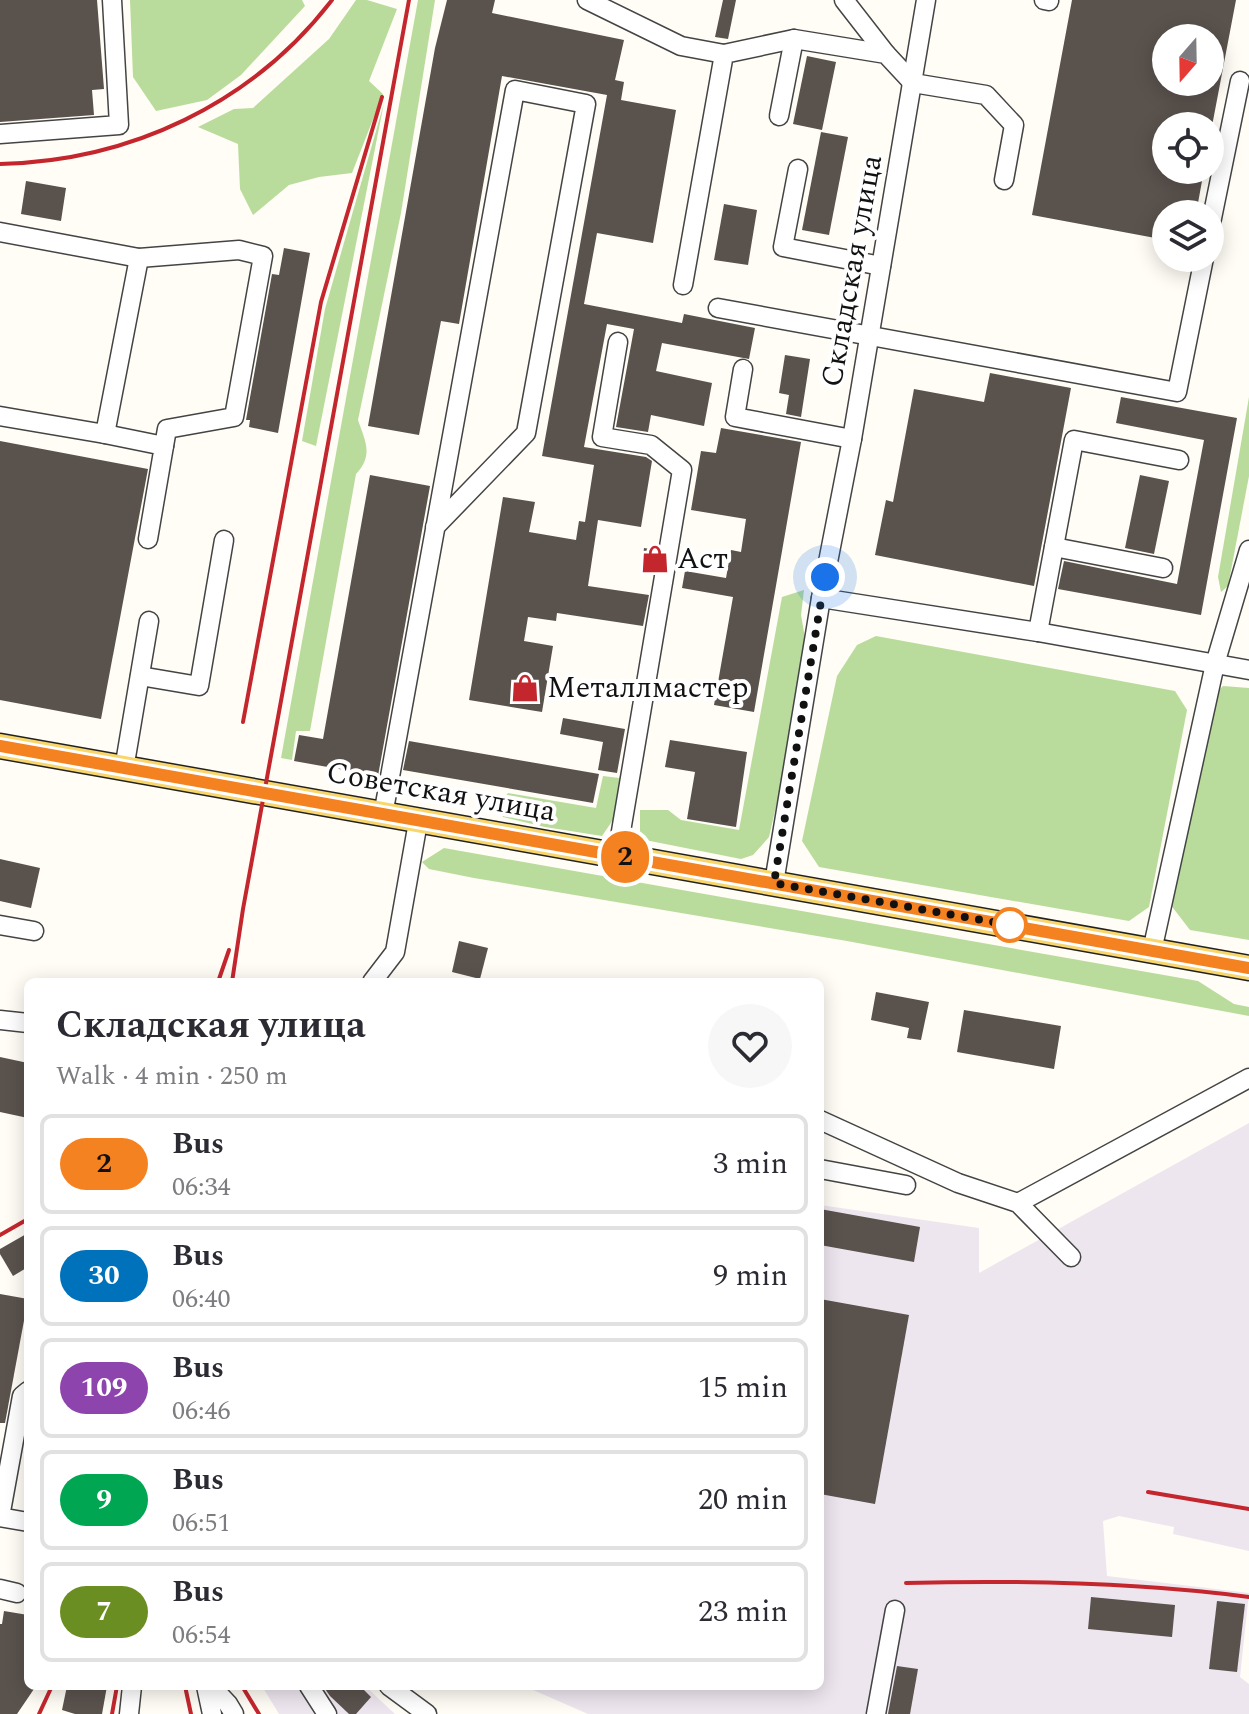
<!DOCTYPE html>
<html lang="en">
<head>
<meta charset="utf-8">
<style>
	body { margin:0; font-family:Spectral,serif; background:#f7f7f7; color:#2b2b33; height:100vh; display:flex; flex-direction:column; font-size:30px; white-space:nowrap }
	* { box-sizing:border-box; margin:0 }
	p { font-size:26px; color:#7c7c81 }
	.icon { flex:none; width:44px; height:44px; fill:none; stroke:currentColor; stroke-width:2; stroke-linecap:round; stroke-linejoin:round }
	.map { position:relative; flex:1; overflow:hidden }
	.panel { position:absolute; left:24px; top:978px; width:800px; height:712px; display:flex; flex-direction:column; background:#fff; border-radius:12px; box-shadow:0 4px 20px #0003 }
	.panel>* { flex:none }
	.badge { padding:0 16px; border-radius:26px; font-size:28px; line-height:52px }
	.needle { width:52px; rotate:200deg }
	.controls { position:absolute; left:1152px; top:24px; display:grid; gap:16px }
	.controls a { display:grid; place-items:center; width:72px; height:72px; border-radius:50%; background:#fff; box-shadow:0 4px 20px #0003; font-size:40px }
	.you { position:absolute; width:40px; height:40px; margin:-20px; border:6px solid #fff; border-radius:50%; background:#1a73e8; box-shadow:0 0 0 12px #1a73e833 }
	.map>.badge { position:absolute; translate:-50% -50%; box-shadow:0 0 0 4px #fff }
	.round { display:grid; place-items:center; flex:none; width:84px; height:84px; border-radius:42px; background:#f7f7f7 }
	.overview { display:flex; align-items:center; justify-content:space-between; height:136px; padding:0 32px }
	h1 { font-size:38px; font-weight:700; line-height:60px }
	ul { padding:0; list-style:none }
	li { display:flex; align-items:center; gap:24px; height:100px; margin:0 16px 12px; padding:0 16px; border:4px solid #e1e1e2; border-radius:12px }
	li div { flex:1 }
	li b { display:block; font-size:30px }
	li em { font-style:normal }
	li .badge { min-width:88px; font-weight:700; text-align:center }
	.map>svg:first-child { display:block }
</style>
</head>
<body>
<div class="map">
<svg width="1249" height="1714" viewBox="0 0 1249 1714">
	<rect width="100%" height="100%" fill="#fffdf5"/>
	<g fill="#eee6ef">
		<polygon points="1249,1123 1249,1551 1173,1534 1174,1527 1119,1516 1103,1521 1107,1576 1249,1593 1240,1677 1249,1684 1249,1714 588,1714 524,1686 820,1686 820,1205 979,1228 979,1273"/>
		<polygon points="262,1686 365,1686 395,1714 279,1714"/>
	</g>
	<g fill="#b9dc9c">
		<polygon points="130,0 302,0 305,6 241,75 207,100 156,111 133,77"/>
		<polygon points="356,0 367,0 397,9 369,81 383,94 352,173 319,177 289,185 253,215 240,189 238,144 198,127 234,109 253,108 329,39"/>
		<path d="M418,0H435L401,213L358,420C365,441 374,455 356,474L310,731H296L292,760L281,758Z"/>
		<polygon points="384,103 316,446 302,441 325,309"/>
		<polygon points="1249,397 1249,476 1228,586 1221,592 1218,577"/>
		<polygon points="804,590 801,615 805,638 789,750 769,837 753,855 741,859 640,839 640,810 668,810 681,820 739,830 782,597"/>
		<polygon points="876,636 1175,691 1187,710 1149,907 1129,921 819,867 802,841 837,676 857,645"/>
		<polygon points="1223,686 1249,688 1249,940 1190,930 1170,904 1214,695"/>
		<polygon points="623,769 619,811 602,836 545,827 503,817 501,803 508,793 596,808 603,776 619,778"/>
		<polygon points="444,848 1198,981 1234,1004 1249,1007 1249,1016 847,941 474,878 429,869 422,862"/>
	</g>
	<g fill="#5a524d" fill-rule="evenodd">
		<polygon points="0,0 97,0 104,89 92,90 94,115 0,122"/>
		<polygon points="447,0 495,0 492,13 624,40 615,80 624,82 621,100 676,110 653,243 597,233 584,304 682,323 684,314 755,328 749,359 662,343 656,371 712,383 704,426 651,415 648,432 616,427 634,329 607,324 584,447 646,457 652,461 641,527 598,520 588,586 649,595 643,626 557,613 556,621 528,617 524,641 553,646 542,712 469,700 503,497 535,502 529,532 576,540 579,521 585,522 594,465 542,456 607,95 502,76 459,324 441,321 419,435 368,426 435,48"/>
		<polygon points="723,0 736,0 728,39 715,37"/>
		<path d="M1072,0H1236L1212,126H1166V170H1204L1196,214H1166V240L1032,215ZM1166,38H1210V82H1166Z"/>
		<polygon points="807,56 836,62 822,130 793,124"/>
		<polygon points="821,132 848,137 829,235 802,230"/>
		<polygon points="26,181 66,188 61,221 21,214"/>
		<polygon points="724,204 757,210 748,265 714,260"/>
		<polygon points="284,248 310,253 278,433 249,427 250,420 246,420 272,274 279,275"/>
		<polygon points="785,355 810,359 801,417 786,414 789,395 779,393"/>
		<polygon points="990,373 1071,388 1034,586 875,555 886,500 893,502 914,389 984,402"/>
		<polygon points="1121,397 1237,418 1201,615 1058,589 1064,561 1177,584 1204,440 1116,423"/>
		<polygon points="721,428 801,442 754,712 714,705 733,597 682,588 685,571 726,578 731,550 741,552 746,519 691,510 701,451 716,453"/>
		<polygon points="0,441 148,469 101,719 0,700"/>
		<polygon points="370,475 430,486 378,776 294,761 299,735 323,739"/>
		<polygon points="1140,475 1169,481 1154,554 1125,548"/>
		<polygon points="644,548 656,550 652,573 641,571"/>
		<polygon points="563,718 625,729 617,773 598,770 603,742 560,734"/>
		<polygon points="670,740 747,752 736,827 687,819 695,772 665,767"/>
		<polygon points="409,741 599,774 593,803 403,770"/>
		<polygon points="0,859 40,868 31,908 0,901"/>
		<polygon points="459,941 488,948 480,979 452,972"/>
		<polygon points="876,992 929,1002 921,1040 907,1038 909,1028 871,1020"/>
		<polygon points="964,1010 1061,1026 1054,1069 957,1052"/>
		<polygon points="0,1057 28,1063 28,1118 0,1112"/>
		<polygon points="820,1209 920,1227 914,1262 820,1245"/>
		<polygon points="28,1233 28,1267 13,1276 0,1254 0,1249"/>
		<polygon points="0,1294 28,1299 5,1423 0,1423"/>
		<polygon points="820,1299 909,1315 875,1504 820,1494"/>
		<polygon points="1091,1597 1175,1605 1172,1637 1088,1629"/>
		<polygon points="1217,1601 1245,1604 1237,1672 1209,1669"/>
		<polygon points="4,1611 28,1615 28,1686 36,1686 17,1714 0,1714 0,1624 2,1624"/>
		<polygon points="897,1666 918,1669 910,1714 888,1714"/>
		<polygon points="67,1686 107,1686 102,1714 75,1714 62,1710"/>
		<polygon points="323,1686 360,1686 371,1697 356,1714 349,1714 330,1696"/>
	</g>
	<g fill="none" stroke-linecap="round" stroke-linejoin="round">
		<defs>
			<g id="minor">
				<polyline points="587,0 681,46 724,54"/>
				<polyline points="844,0 886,54"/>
				<polyline points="1044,0 1049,1"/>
				<polyline points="779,116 794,39"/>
				<polyline points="0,134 119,125 112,0"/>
				<polyline points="798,169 783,247 881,266"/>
				<polyline points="1210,228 1240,81"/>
				<polyline points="0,232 139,258 239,250 263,256 234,417 167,429 164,446"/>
				<polyline points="683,285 724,54 794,39 886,54 913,83 986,95 1014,125 1004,180"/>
				<polyline points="718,308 1177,392 1204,258"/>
				<polyline points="743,369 735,417 852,439"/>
				<polyline points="0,416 105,434 139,258"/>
				<polyline points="105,434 164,446 148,539"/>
				<polyline points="1054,547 1163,568"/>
				<polyline points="821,598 1038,632 1249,670"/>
				<polyline points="1038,632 1074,440 1179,460"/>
				<polyline points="140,676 199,686 224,540"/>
				<polyline points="124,769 149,621"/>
				<polyline points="383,815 515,90 586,104 526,433 435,527"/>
				<polyline points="617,855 682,470 651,445 602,437 618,342"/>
				<polyline points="774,883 821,598 852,439 926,0"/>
				<polyline points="0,925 34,931"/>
				<polyline points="1152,951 1215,664 1249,550"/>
				<polyline points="372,982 395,952 418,822"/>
				<polyline points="0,1020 28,1023"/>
				<polyline points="820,1120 958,1183 1018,1203 1071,1257"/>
				<polyline points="820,1169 906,1185"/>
				<polyline points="1018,1203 1249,1078"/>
				<polyline points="28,1391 22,1396 0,1517 28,1522"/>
				<polyline points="0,1589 17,1593"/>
				<polyline points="206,1686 212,1714"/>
				<polyline points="211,1686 228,1704 234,1714"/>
				<polyline points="309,1686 327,1714"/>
				<polyline points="389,1686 427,1714"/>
				<polyline points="129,1714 132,1686"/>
				<polyline points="876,1714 895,1610"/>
			</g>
			<polyline id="major" points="0,746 1249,968"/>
		</defs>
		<use href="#minor" stroke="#444" stroke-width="21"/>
		<use href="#major" stroke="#222" stroke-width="27"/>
		<use href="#minor" stroke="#fff" stroke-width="18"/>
		<use href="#major" stroke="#f9d66b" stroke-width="24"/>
		<g stroke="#c4262e" stroke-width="4">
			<path d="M0,164C130,161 252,104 332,0"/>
			<polyline points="243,722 321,302 382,97"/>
			<polyline points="218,982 229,950"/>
			<polyline points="232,982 243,909 409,0"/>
			<polyline points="0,1235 28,1219"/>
			<polyline points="1148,1492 1249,1509"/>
			<path d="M906,1583C1021,1580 1135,1582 1249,1597"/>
			<polyline points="185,1686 191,1714"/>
			<polyline points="242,1686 259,1714"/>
			<polyline points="39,1714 52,1686"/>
			<polyline points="112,1714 117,1686"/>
		</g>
	</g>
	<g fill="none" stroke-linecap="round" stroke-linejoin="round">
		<defs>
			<polyline id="line" points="0,746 1249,968"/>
		</defs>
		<use href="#line" stroke="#fff" stroke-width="18"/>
		<use href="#line" stroke="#f58220" stroke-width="12"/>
		<polyline stroke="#111" stroke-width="8" stroke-dasharray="0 14.4" points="825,577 774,883 1010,925"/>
	</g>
	<defs>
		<symbol id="shop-bare" viewBox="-9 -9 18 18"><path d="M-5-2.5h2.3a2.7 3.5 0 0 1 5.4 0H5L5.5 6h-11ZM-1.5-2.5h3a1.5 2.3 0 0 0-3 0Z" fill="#c4262e" stroke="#fff" stroke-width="2.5" paint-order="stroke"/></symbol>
	</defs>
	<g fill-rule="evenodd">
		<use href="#shop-bare" x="635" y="539" width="40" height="40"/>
		<use href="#shop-bare" x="505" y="668" width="40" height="40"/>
	</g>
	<circle fill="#fff" stroke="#f58220" stroke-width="4" cx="1010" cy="925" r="16"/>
	<g text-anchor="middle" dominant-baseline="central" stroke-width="8" stroke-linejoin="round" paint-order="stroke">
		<g font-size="30" fill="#111" stroke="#fff">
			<text transform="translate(852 271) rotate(-80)">Складская улица</text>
			<text transform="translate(441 792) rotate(10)">Советская улица</text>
		</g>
		<g font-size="30" fill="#111" stroke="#fff" text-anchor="start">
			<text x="677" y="559">Аст</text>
			<text x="547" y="688">Металлмастер</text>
		</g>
	</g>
</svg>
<div class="controls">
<a><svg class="needle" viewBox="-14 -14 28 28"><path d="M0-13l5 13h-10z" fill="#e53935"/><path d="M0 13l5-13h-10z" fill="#7c7c81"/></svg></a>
<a><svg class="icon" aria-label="locate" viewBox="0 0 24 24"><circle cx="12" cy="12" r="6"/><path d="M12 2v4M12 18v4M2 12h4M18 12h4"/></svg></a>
<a><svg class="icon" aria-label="layers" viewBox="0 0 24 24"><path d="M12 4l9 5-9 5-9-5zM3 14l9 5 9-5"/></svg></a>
</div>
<div class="you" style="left:825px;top:577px"></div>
<b class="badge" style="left:625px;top:857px;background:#f58220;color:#111">2</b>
<section class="panel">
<div class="overview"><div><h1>Складская улица</h1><p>Walk · 4 min · 250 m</p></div><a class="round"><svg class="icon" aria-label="heart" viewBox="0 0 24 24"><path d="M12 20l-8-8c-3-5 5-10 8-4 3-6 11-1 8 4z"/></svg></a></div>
<ul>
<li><span class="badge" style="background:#f58220;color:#111">2</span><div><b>Bus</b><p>06:34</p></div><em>3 min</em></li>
<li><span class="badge" style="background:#0072bc;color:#fff">30</span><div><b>Bus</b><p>06:40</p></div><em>9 min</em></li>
<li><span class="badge" style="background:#8e44ad;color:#fff">109</span><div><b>Bus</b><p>06:46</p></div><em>15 min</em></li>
<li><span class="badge" style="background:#00a651;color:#fff">9</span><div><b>Bus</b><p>06:51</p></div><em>20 min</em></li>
<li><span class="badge" style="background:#6b8e23;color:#fff">7</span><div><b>Bus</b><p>06:54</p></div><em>23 min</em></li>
</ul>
</section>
</div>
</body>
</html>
